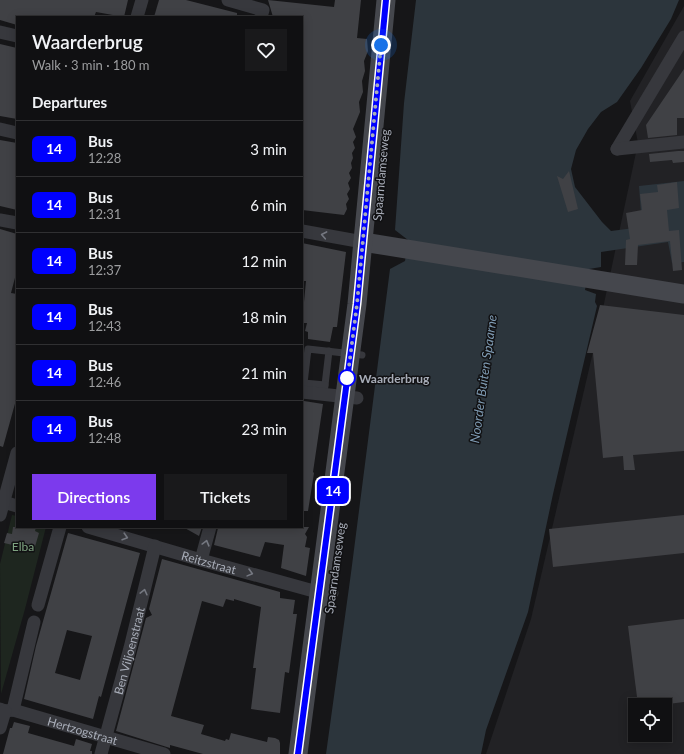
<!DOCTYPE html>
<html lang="en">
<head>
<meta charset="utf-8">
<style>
	body { margin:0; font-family:Lato,sans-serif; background:#19191b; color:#f1f3f6; height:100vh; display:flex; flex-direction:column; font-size:15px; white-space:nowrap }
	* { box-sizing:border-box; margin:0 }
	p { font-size:13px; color:#9c9d9f }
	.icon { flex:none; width:22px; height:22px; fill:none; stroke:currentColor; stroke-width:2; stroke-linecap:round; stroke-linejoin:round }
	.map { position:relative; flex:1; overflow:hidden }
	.details { position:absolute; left:16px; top:16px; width:287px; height:512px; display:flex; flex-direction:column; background:#101012; border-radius:0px; box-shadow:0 2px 10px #0003,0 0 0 1px #303032 }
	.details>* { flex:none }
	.badge { padding:0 8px; border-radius:6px; font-size:14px; line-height:26px }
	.controls { position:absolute; left:628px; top:698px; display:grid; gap:8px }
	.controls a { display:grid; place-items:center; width:44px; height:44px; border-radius:0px; background:#101012; box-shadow:0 2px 10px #0003,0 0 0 1px #303032; font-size:20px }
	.you { position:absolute; width:20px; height:20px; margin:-10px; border:3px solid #fff; border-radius:50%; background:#1a73e8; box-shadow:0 0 0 6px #1a73e833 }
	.map>.badge { position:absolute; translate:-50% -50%; box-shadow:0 0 0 2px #fff }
	h2 { padding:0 16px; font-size:15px; line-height:36px }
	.round { display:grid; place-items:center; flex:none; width:42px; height:42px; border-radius:0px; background:#19191b }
	.head { display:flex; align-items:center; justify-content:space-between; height:68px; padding:0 16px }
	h1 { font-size:19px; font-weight:600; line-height:30px }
	.cta { display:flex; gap:8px; margin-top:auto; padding:8px 16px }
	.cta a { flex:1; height:46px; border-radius:0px; background:#7c3aed; color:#fff; font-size:16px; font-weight:600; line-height:46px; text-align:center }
	.cta a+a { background:#19191b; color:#f1f3f6 }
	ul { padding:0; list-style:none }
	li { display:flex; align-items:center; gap:12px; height:56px; padding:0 16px; border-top:1px solid #303032 }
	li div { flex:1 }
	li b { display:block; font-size:15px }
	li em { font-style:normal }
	li .badge { min-width:44px; font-weight:700; text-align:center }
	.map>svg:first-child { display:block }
</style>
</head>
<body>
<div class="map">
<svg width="684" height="754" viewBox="0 0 684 754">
	<rect width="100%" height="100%" fill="#161618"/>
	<path fill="#222225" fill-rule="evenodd" d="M684,6V754H486L531,619L602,313L638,143L630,101ZM635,705H665V735H635Z"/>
	<polygon fill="#1e261f" points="12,515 17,516 17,527 46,527 25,609 1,694 0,564"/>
	<polygon fill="#2c353c" points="416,0 679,0 671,19 641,68 617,102 601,112 588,129 576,150 571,169 575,187 602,222 611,231 642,227 639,186 684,181 684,262 672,263 668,242 601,252 601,267 589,269 585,290 596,294 595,302 597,306 553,494 528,612 486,730 481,754 326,754 351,573 390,269 405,261 408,240 395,230 404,103"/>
	<g fill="#404145" fill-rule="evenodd">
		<polygon points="0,0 128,0 124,17 96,12 94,17 17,17 17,25 0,20"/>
		<polygon points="159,0 186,0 237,13 237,17 154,17"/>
		<polygon points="268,0 334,7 335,0 361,0 357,38 367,39 368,51 364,61 365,71 362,81 363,92 359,102 360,112 353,129 356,137 353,142 355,148 352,153 353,158 351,163 352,168 349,173 351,178 348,183 350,189 347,194 349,199 346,204 347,209 344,215 302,210 302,17 273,17"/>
		<polygon points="0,44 17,48 17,119 0,116"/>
		<polygon points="684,69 684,118 677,118 677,135 648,138 646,125"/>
		<polygon points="0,140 17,143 17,210 0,206"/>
		<polygon points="678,151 684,151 684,162 673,163 672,160 650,162 649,154"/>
		<polygon points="569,171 578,209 568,212 557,176 563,179"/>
		<polygon points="677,182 679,208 667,210 669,231 679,230 682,270 673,271 670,241 638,245 637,265 625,265 626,240 630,239 626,213 642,210 640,194 658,192 657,185"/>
		<polygon points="0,229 17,234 17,270 11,293 17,294 17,400 16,400 3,447 0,446"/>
		<polygon points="302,243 346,252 337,327 333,327 330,342 308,339 308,332 305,331 307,323 302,323 306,281 303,281"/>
		<polygon points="600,305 684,315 684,451 633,455 635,470 624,470 623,456 603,458 593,353 587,353"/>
		<polygon points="304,401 323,404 313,472 314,473 308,511 302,511 302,418"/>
		<polygon points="684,515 684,553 553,567 549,529"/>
		<polygon points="13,527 36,527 35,531 39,533 34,550 4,543 7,533 12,534"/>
		<polygon points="183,527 202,527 199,536"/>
		<polygon points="220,527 309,527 305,534 307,537 305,547 310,548 306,576 281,568 284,545 265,542 260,557 214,545 218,528 220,528"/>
		<path d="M68,533L140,553L101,697L99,696L93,719L24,699L36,646ZM67,630L92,636L80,680L55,673Z"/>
		<polygon points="162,559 280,592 280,598 295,600 293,614 297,614 289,673 285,672 280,713 251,709 256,668 253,668 261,607 234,599 234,601 226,599 223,607 202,601 171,716 204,725 201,734 225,741 226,739 229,740 231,733 267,742 268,737 275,738 279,740 280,743 280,754 203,754 170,745 170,748 116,731 146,618 152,615 149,609"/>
		<polygon points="684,619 684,702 660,705 638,705 628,626"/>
		<polygon points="14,722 30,726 28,733 74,746 76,739 92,744 90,751 92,751 92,754 3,754 10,728 12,728"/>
	</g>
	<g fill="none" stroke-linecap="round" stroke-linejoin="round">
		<g stroke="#37383d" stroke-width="7">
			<polyline points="325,385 329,351"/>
			<polyline points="324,394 325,385 304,383 308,349 362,355"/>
		</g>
		<g stroke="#37383d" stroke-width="13">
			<polyline points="228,0 263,10 261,17"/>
			<polyline points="137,17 142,0"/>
			<polyline points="0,32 17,36"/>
			<polyline points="0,129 17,133"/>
			<polyline points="617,149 684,37"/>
			<polyline points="617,149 684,142"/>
			<polyline points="0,220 17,223"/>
			<polyline points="302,231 363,242"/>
			<polyline points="302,392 357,398"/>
			<polyline points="0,501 17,506"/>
			<polyline points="0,515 17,453"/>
			<path id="s1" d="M88,527L201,560L310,590L332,593"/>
			<polyline points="201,560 210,527"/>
			<polyline points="38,605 60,527"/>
			<path id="s2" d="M0,709L5,711L13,710L164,754"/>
			<polyline points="13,710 34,622"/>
			<polyline points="0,728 5,711"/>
			<path id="s3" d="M101,754L130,648L155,546"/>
		</g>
		<g stroke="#45474d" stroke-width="19">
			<polyline points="363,242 684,294"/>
			<polyline points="298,754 357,304 386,0"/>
		</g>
	</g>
	<defs><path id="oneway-chevron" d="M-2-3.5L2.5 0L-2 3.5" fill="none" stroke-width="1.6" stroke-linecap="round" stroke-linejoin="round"/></defs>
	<g stroke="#757881">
		<use href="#oneway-chevron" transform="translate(324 235) rotate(-169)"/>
		<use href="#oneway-chevron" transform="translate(125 537) rotate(17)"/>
		<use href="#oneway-chevron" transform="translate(206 543) rotate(-75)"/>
		<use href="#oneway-chevron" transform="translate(250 573) rotate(15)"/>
		<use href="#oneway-chevron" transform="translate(144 592) rotate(-76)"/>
	</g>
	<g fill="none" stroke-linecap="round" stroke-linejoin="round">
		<defs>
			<polyline id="line" points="298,754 357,304 386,0"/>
		</defs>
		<use href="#line" stroke="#fff" stroke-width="9"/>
		<use href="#line" stroke="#00f" stroke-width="6"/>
		<polyline stroke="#a8adb8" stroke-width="4" stroke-dasharray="0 7.2" points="347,378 347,382 357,304 381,45"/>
	</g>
	<circle fill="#fff" stroke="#00f" stroke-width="2" cx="347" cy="378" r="8"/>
	<g text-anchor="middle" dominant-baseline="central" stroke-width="3" stroke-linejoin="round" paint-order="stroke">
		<g font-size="12" fill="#a8adb8" stroke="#111113">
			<text transform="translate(381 175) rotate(-85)">Spaarndamseweg</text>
			<text stroke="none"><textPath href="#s1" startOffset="126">Reitzstraat</textPath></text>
			<text transform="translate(335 568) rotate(-82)">Spaarndamseweg</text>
			<text stroke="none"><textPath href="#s3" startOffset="107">Ben Viljoenstraat</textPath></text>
			<text stroke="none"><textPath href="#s2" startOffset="86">Hertzogstraat</textPath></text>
		</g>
		<g font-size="12" font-weight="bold" fill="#a8adb8" stroke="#111113" text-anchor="start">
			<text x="359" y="378">Waarderbrug</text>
		</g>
		<g font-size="12" fill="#7fa381" stroke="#111113">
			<text x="23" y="546">Elba</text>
		</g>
		<g font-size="13" font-style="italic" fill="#7f9bb3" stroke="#111113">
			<text transform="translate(483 379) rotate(-82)">Noorder Buiten Spaarne</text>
		</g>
	</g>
</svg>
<div class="controls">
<a><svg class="icon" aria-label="locate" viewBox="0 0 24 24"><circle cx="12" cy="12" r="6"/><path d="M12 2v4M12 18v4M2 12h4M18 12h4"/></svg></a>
</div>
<div class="you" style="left:381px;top:45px"></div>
<b class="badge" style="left:333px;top:491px;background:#00f;color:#fff">14</b>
<section class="details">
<div class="head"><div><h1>Waarderbrug</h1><p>Walk · 3 min · 180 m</p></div><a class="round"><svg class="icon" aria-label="heart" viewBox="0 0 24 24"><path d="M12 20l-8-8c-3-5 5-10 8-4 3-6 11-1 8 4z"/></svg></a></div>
<h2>Departures</h2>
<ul>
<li><span class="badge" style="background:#00f;color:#fff">14</span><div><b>Bus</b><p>12:28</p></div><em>3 min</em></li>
<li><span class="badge" style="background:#00f;color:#fff">14</span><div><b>Bus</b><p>12:31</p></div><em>6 min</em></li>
<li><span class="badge" style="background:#00f;color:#fff">14</span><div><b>Bus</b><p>12:37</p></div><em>12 min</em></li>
<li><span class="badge" style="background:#00f;color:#fff">14</span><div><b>Bus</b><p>12:43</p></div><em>18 min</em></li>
<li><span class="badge" style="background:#00f;color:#fff">14</span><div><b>Bus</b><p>12:46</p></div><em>21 min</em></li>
<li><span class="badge" style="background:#00f;color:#fff">14</span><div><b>Bus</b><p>12:48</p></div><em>23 min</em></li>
</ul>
<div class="cta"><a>Directions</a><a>Tickets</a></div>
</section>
</div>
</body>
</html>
